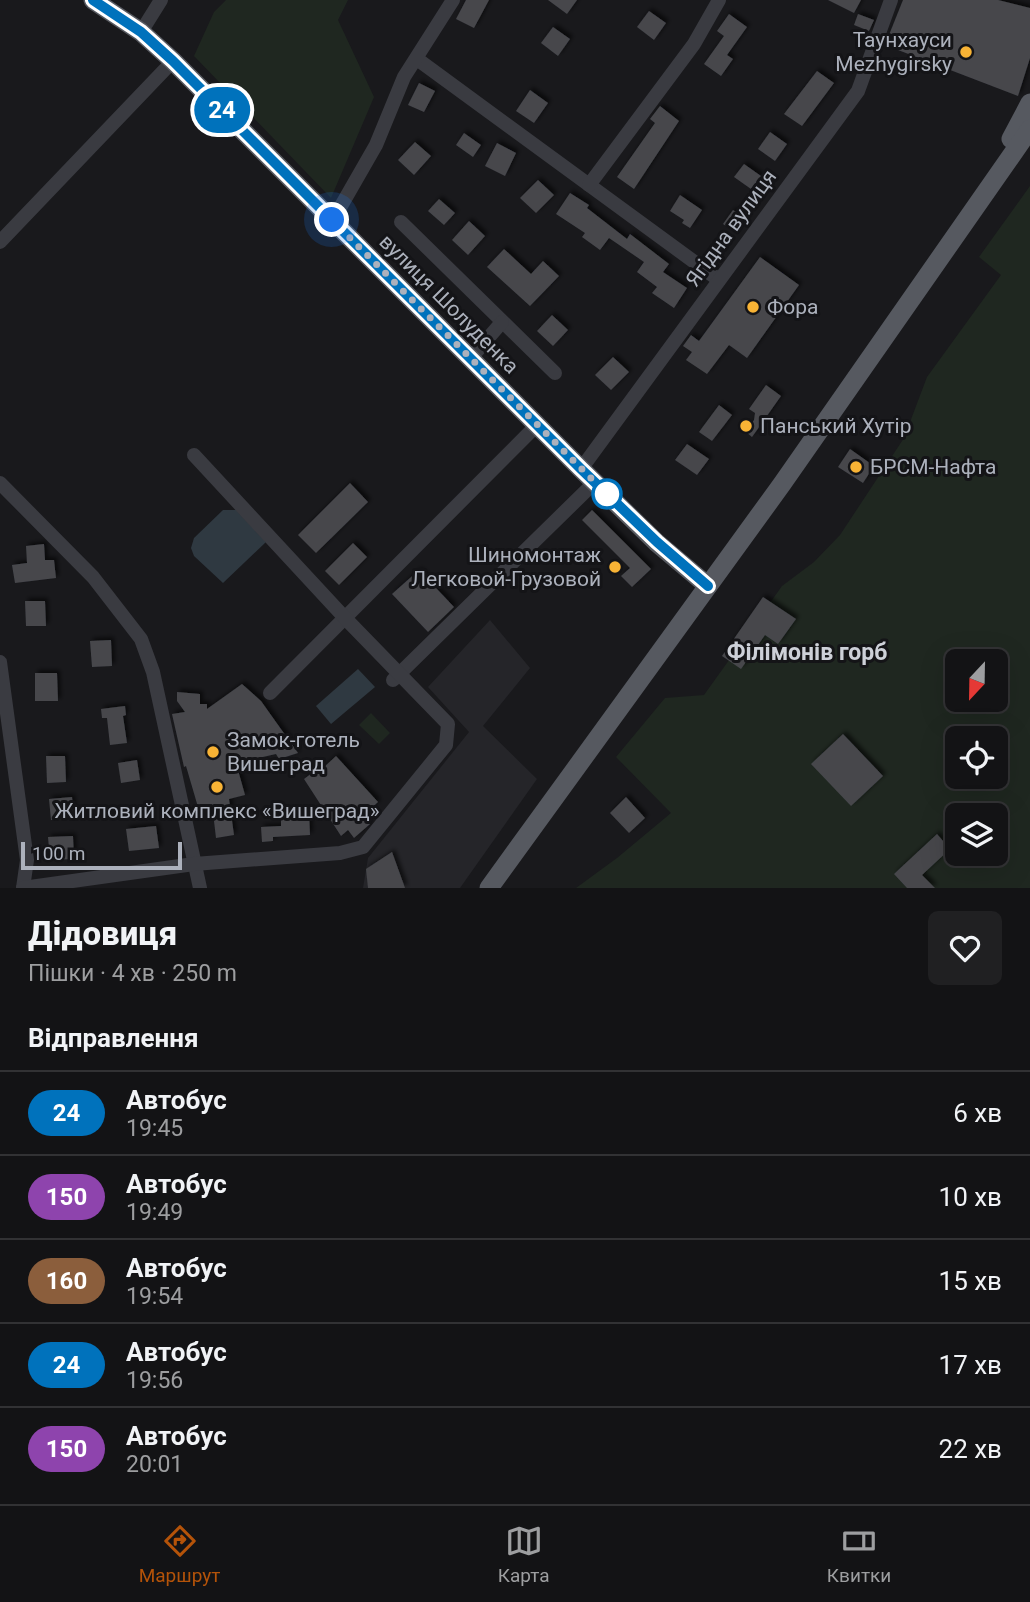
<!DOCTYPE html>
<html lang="uk">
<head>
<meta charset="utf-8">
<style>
	body { margin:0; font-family:Roboto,sans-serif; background:#202022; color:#f1f3f6; height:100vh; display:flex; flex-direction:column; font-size:26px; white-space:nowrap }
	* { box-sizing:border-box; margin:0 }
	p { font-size:23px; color:#9d9ea0 }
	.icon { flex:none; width:38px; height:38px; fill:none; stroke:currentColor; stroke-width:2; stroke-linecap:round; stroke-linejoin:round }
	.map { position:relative; height:888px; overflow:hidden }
	.sheet { display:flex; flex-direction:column; background:#131315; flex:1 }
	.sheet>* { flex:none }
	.badge { padding:0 14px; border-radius:23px; font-size:24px; line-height:46px }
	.needle { width:46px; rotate:202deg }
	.fabs { position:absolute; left:945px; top:649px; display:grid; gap:14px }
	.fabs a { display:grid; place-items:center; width:63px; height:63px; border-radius:10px; background:#131315; box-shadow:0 7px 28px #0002,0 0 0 2px #323234; font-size:35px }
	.scale { position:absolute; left:21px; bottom:18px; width:161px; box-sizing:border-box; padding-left:7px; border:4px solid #acb1bc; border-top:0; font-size:19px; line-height:24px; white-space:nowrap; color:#acb1bc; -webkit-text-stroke:5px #141417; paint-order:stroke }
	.you { position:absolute; width:35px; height:35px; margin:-18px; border:5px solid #fff; border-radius:50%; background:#1a73e8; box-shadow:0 0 0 10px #1a73e833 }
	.map>.badge { position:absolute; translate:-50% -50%; box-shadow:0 0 0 4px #fff }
	h2 { padding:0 28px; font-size:26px; line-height:63px }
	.round { display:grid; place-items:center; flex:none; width:74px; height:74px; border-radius:10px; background:#202022 }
	.overview { display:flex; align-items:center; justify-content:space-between; height:119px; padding:0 28px }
	h1 { font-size:33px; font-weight:800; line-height:52px }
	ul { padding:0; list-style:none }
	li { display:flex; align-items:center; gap:21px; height:84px; padding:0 28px; border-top:2px solid #323234 }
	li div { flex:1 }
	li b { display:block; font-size:26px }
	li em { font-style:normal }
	li .badge { min-width:77px; font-weight:700; text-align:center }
	.tabs { display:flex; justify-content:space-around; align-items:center; height:98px; border-top:2px solid #323234; background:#131315; font-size:19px; color:#9d9ea0 }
	.tabs a { display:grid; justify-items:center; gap:4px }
	.tabs .active { color:#b45309 }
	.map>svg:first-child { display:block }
</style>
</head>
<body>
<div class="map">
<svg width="1030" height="888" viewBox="0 0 1030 888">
	<defs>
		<filter id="shadow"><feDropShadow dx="3" dy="-3" stdDeviation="2" flood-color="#0009"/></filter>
	</defs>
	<rect width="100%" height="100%" fill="#19191c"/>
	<polygon fill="#252529" points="490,620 530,668 483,726 537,779 460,888 363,888 368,858 469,732 428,687"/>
	<g fill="#1f2720" fill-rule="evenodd">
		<polygon points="226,0 348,0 338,20 374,97 331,198 194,56 214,12"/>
		<path d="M1030,186V888H576L617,858L671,813L616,757L665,698L704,695L782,586L814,562L840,535L904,438L927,377L1001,275L979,257ZM957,662H996V700H957ZM957,738H996V777H957ZM957,816H996V854H957Z"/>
		<polygon points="371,713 390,733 379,744 359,725"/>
	</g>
	<g fill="#2f3941">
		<polygon points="223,510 236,510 266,542 223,583 194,556 191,548 194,538"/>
		<polygon points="358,669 375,687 331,724 316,706"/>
	</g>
	<g fill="#46474c" filter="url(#shadow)">
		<polygon points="466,0 489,0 474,28 456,19"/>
		<polygon points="548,0 577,0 567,14"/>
		<polygon points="828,0 861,0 854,13"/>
		<polygon points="903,0 998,0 1030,8 1030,58 1018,96 885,45"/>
		<polygon points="649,11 666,23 654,40 637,27"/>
		<polygon points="729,14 747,27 727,55 733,59 721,76 704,64 724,36 717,31"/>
		<polygon points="858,14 874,20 869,31 854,25"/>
		<polygon points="553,27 570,39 558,56 541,43"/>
		<polygon points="817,71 834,83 802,126 784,114"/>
		<polygon points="419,83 435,91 424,112 408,105"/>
		<polygon points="530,90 548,103 534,123 516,111"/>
		<polygon points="660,106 679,121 634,189 617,177 655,123 650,119"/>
		<polygon points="770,132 787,144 775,161 758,149"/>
		<polygon points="464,133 481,145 473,157 456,145"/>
		<polygon points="415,142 431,156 414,175 398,160"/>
		<polygon points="497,143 516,153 505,176 485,166"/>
		<polygon points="744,164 761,176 751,189 734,177"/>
		<polygon points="538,180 554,195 536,213 520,198"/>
		<polygon points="570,193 589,205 587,208 627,239 630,234 669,264 663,272 687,288 674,308 652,293 657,287 637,272 644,262 609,238 600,250 582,237 585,233 556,214"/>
		<polygon points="680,195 702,210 690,228 682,223 684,220 670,211"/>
		<polygon points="439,199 455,213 444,225 428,211"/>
		<polygon points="733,210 743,217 733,231 723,224"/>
		<polygon points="469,221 485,236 468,255 452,240"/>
		<polygon points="504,249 531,274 543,261 559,276 530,306 487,267"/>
		<polygon points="760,257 799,285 747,358 729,345 707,374 686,360 692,352 683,346 691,335 699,341"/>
		<polygon points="552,315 568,330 553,346 537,331"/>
		<polygon points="613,357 629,372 611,390 595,375"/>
		<polygon points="766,385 781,396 752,437 746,432 754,420 755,413 749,409"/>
		<polygon points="719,405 732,415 712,441 699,432"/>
		<polygon points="687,444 709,459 697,475 675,460"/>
		<polygon points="850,449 874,466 863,483 838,467"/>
		<polygon points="350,483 368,502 316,553 298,535"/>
		<polygon points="592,510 651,569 632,587 621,576 630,568 582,520"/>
		<polygon points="353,543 367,557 339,585 325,571"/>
		<polygon points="44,544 45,560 54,560 56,578 15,583 12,565 27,563 26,546"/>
		<polygon points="419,570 454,607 428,632 392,594"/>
		<polygon points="763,597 796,619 778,644 765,635 741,669 722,656"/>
		<polygon points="25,601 45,601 46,626 26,626"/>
		<polygon points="111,640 112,666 92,667 90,641"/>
		<polygon points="35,673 57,673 58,701 35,701"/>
		<polygon points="242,684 261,701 298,753 279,759 276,754 236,763 245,795 229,799 234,835 216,838 212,804 198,807 186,766 184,767 172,714 185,712 177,701 177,692 200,694 200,704 207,704 207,709"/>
		<polygon points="125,706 126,715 123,716 127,743 110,745 107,718 102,718 101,709"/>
		<polygon points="843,734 883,776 851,806 811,764"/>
		<polygon points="46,756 65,756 66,782 47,783"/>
		<polygon points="336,756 378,802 363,816 370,824 354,838 348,830 341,836 304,779 320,767 322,769"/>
		<polygon points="137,760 140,780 121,783 118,763"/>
		<polygon points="72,797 74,818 51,820 49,799"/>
		<polygon points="626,797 645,818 629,833 610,813"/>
		<polygon points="309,813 310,835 273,837 273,841 262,842 261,827 281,826 281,814"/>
		<polygon points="156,826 159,848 129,851 126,829"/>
		<polygon points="937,834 950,849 922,875 935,888 907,888 894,874"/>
		<polygon points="73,836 74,859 50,860 48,837"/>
		<polygon points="392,852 405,888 368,888 366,869"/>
	</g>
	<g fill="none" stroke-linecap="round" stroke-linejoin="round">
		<g stroke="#3a3b41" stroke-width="14">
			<polyline points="141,32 161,0"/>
			<polyline points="417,59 719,280"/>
			<polyline points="589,185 694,44 719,0"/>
			<polyline points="333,220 376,145 404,77 453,0"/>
			<polyline points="401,222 555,373"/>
			<polyline points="0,242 173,61"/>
			<polyline points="471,358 502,322"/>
			<polyline points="581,469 858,91 891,0"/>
			<polyline points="0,483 93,577 141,639 153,672 200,888"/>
			<polyline points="0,662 27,860 23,888"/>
			<polyline points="393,680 595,482"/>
			<polyline points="270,693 537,425"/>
			<polyline points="23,888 194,864 340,853 363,847 446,745 448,724 345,618 194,455"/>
		</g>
		<g stroke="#565960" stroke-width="19">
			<polyline points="93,0 141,32 173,61 581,469 657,543 708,586"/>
			<polyline points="1011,139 1030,103"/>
			<polyline points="489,888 782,484 1030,129"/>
		</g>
	</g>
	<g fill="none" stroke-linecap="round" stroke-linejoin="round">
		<defs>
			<polyline id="line" points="93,0 141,32 173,61 581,469 657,542 708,586"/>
		</defs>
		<use href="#line" stroke="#fff" stroke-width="16"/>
		<use href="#line" stroke="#0072bc" stroke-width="10"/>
		<polyline stroke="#acb1bc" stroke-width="7" stroke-dasharray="0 12.6" points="332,220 611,498 607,494"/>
	</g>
	<g fill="#f8b335" stroke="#141417" stroke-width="2.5">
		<circle cx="966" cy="52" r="7"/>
		<circle cx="753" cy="307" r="7"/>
		<circle cx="746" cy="426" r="7"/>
		<circle cx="856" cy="467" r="7"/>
		<circle cx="615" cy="567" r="7"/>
		<circle cx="213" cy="752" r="7"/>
		<circle cx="217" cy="787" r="7"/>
	</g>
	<circle fill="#fff" stroke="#0072bc" stroke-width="3.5" cx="607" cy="494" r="14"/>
	<g text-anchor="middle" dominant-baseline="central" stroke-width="6" stroke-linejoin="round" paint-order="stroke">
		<g font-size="21" fill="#acb1bc" stroke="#141417" text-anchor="start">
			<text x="952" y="40" text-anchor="end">Таунхауси<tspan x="952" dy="24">Mezhygirsky</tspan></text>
			<text x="767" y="307">Фора</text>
			<text x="760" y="426">Панський Хутір</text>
			<text x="870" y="467">БРСМ-Нафта</text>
			<text x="601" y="555" text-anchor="end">Шиномонтаж<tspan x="601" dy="24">Легковой-Грузовой</tspan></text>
			<text x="227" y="740">Замок-готель<tspan x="227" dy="24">Вишеград</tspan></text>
			<text x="217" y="811" text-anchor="middle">Житловий комплекс «Вишеград»</text>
		</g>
		<g font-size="21" fill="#acb1bc" stroke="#141417">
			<text transform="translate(731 228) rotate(-54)">Ягідна вулиця</text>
			<text transform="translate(449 304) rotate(45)">вулиця Шолуденка</text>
		</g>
		<g font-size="23" font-weight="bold" fill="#cdd0d8" stroke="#141417">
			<text x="807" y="652">Філімонів горб</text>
		</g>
	</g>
</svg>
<div class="fabs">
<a><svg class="needle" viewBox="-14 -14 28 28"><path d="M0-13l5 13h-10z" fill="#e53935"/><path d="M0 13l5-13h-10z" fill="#9d9ea0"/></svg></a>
<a><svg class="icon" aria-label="locate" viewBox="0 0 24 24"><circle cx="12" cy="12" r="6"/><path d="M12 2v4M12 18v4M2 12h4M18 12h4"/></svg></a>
<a><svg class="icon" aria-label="layers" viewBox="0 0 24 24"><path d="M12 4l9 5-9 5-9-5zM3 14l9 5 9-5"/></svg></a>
</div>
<div class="scale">100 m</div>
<div class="you" style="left:332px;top:220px"></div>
<b class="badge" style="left:222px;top:110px;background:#0072bc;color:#fff">24</b>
</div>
<section class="sheet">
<div class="overview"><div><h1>Дідовиця</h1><p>Пішки · 4 хв · 250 m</p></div><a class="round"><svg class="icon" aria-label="heart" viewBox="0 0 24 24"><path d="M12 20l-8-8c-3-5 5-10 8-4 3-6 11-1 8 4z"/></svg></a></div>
<h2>Відправлення</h2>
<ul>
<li><span class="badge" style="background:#0072bc;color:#fff">24</span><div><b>Автобус</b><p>19:45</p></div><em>6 хв</em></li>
<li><span class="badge" style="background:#8e44ad;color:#fff">150</span><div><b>Автобус</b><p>19:49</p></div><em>10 хв</em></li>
<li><span class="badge" style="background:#8b5e3c;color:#fff">160</span><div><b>Автобус</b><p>19:54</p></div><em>15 хв</em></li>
<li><span class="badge" style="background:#0072bc;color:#fff">24</span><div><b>Автобус</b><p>19:56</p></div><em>17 хв</em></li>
<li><span class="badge" style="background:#8e44ad;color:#fff">150</span><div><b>Автобус</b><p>20:01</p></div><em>22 хв</em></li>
</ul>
</section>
<nav class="tabs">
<a class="active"><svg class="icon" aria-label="directions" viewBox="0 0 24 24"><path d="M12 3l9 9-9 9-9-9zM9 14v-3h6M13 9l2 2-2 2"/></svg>Маршрут</a>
<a><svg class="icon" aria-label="map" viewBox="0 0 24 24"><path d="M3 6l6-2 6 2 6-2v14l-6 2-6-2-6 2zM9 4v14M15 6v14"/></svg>Карта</a>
<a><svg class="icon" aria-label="tickets" viewBox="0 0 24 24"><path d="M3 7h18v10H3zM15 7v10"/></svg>Квитки</a>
</nav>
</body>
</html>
